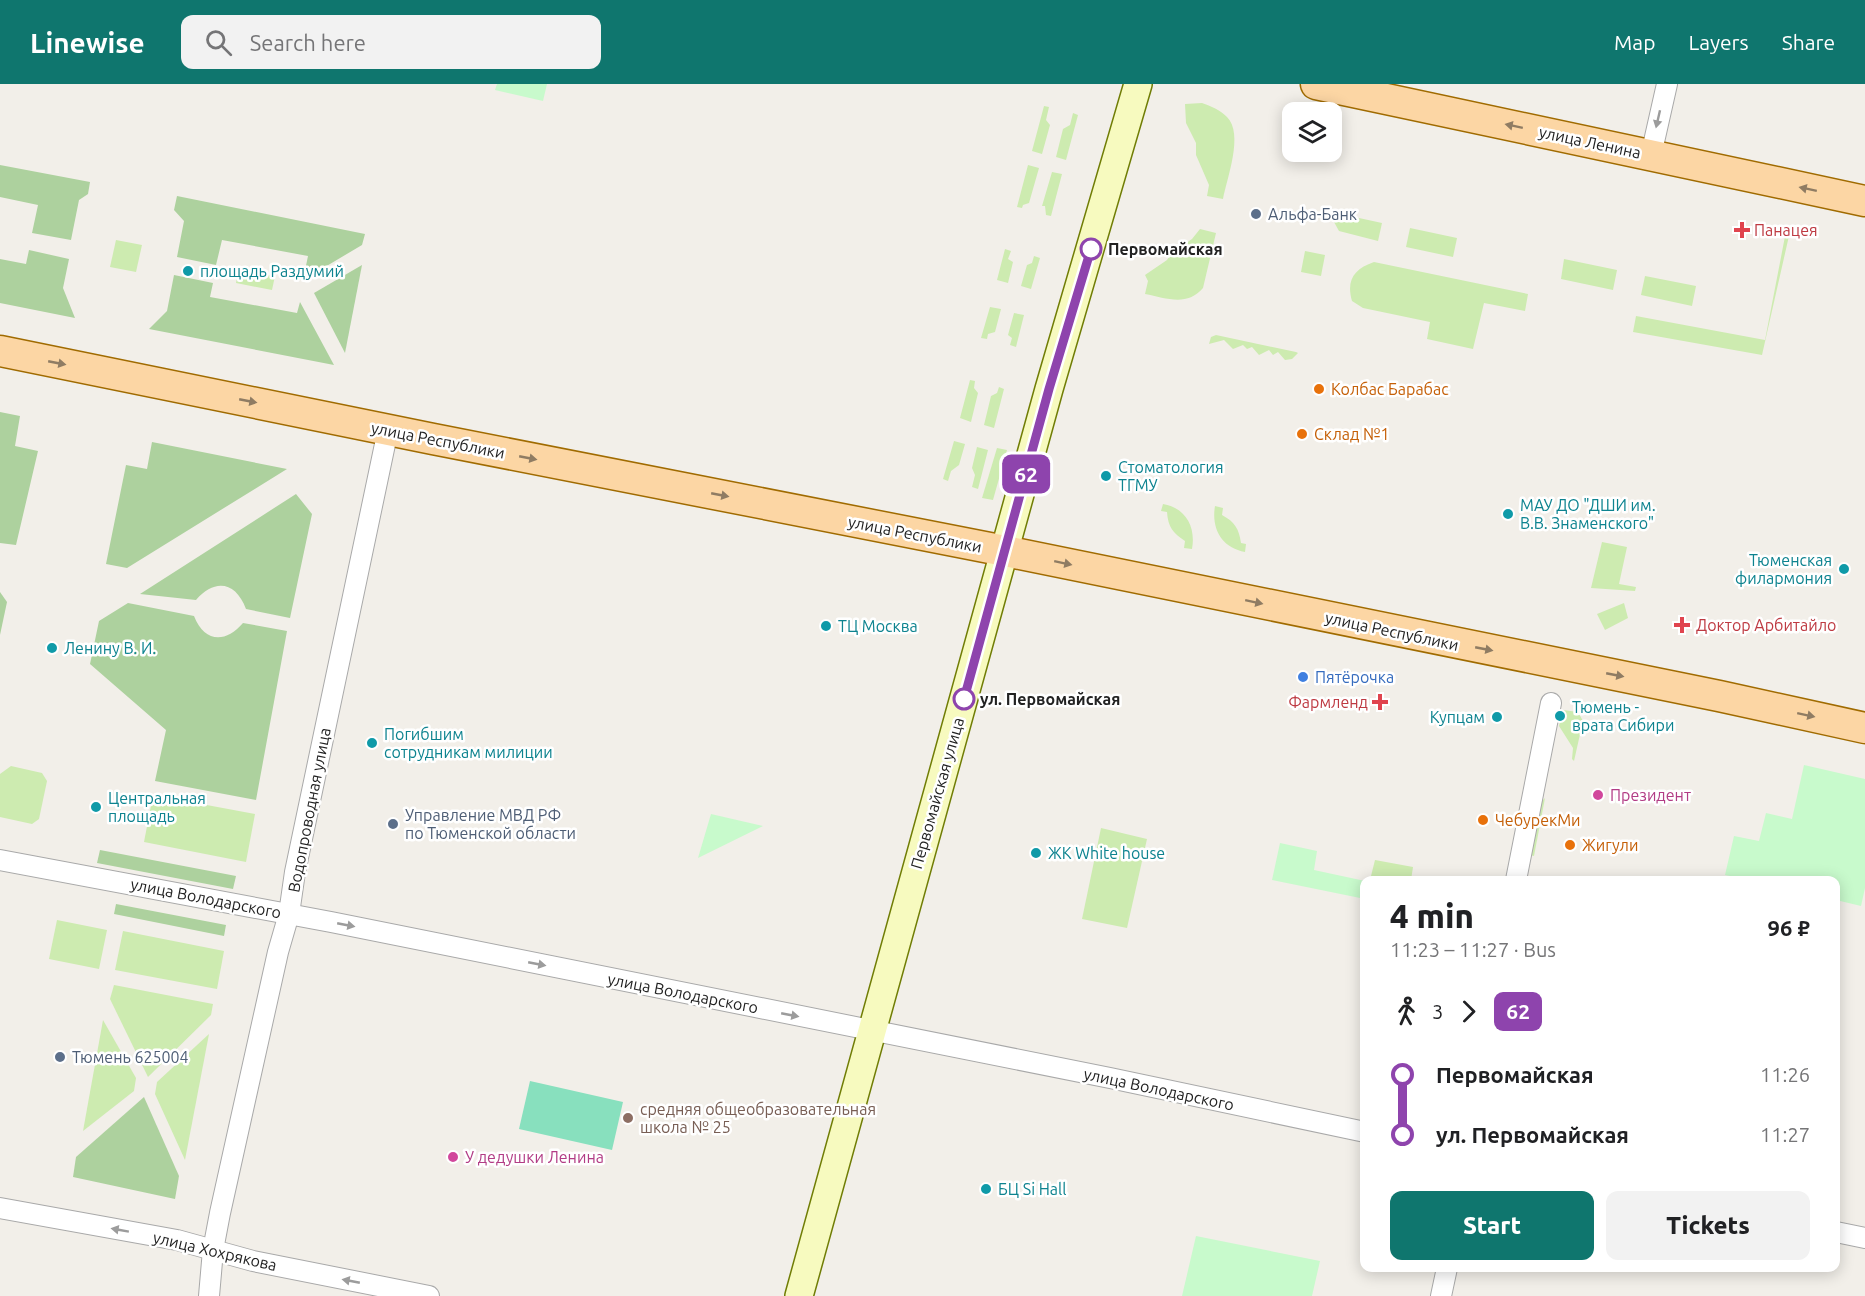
<!DOCTYPE html>
<html lang="en">
<head>
<meta charset="utf-8">
<style>
	body { margin:0; font-family:Ubuntu,sans-serif; background:#f2f2f2; color:#202124; height:100vh; display:flex; flex-direction:column; font-size:22px; white-space:nowrap }
	* { box-sizing:border-box; margin:0 }
	p { font-size:20px; color:#757577 }
	.icon { flex:none; width:33px; height:33px; fill:none; stroke:currentColor; stroke-width:2; stroke-linecap:round; stroke-linejoin:round }
	.map { position:relative; flex:1; overflow:hidden }
	.panel { position:absolute; left:1360px; top:792px; width:480px; height:396px; display:flex; flex-direction:column; background:#fff; border-radius:12px; box-shadow:0 3px 15px #0003 }
	.panel>* { flex:none }
	.badge { padding:0 12px; border-radius:9px; font-size:21px; line-height:39px }
	.controls { position:absolute; left:1282px; top:18px; display:grid; gap:12px }
	.controls a { display:grid; place-items:center; width:60px; height:60px; border-radius:12px; background:#fff; box-shadow:0 3px 15px #0003; font-size:30px }
	.map>.badge { position:absolute; translate:-50% -50%; box-shadow:0 0 0 3px #fff }
	.legs { display:flex; align-items:center; gap:9px; height:66px; padding:0 30px; font-size:20px }
	.legs p { margin-inline-start:auto }
	.headline { display:flex; align-items:center; justify-content:space-between; height:102px; padding:0 30px }
	h1 { font-size:33px; font-weight:800; line-height:45px }
	.primary-button { display:flex; gap:12px; margin-top:auto; padding:12px 30px }
	.primary-button a { flex:1; height:69px; border-radius:12px; background:#0f766e; color:#fff; font-size:24px; font-weight:800; line-height:69px; text-align:center }
	.primary-button a+a { background:#f2f2f2; color:#202124 }
	ul { padding:0 30px; list-style:none }
	li { display:flex; align-items:center; gap:21px; height:60px; font-size:22px }
	li i { display:grid; place-items:center; width:9px; height:100%; margin:0 8px; background:currentColor }
	li i::after { content:''; width:15px; height:15px; margin:-8px; border:4px solid; border-radius:50%; background:#fff }
	li p { margin-inline-start:auto }
	li:first-child i { background:linear-gradient(#0000 50%,currentColor 0) }
	li:last-child i { background:linear-gradient(currentColor 50%,#0000 0) }
	header { display:flex; align-items:center; gap:36px; box-sizing:border-box; height:84px; padding:0 30px; background:#0f766e; color:#fff }
	header strong { font-size:28px }
	nav { display:flex; gap:33px; margin-inline-start:auto; font-size:21px }
	.search { width:420px; height:54px; background:#f2f2f2; display:flex; align-items:center; gap:15px; box-sizing:border-box; padding:0 21px; border-radius:12px; color:#757577; font-size:22px }
	.map>svg:first-child { display:block }
</style>
</head>
<body>
<header>
<strong>Linewise</strong>
<div class="search"><svg class="icon" aria-label="search" viewBox="0 0 24 24"><circle cx="10" cy="10" r="6"/><path d="M15 15l6 6"/></svg>Search here</div>
<nav><a>Map</a><a>Layers</a><a>Share</a></nav>
</header>
<div class="map">
<svg width="1865" height="1212" viewBox="0 0 1865 1212">
	<rect width="100%" height="100%" fill="#f2efe9"/>
	<g fill="#cdebb0">
		<path d="M1202,19C1211,22 1220,26 1227,33C1244,50 1227,94 1223,115L1207,112L1209,101L1196,71V59L1186,39L1185,20Z"/>
		<polygon points="1044,22 1049,23 1046,36 1050,41 1042,70 1032,67"/>
		<polygon points="1073,29 1078,31 1066,76 1056,73 1063,45 1070,41"/>
		<polygon points="1028,81 1039,84 1029,119 1023,121 1022,124 1017,123"/>
		<polygon points="1052,88 1062,90 1051,132 1046,131 1045,122 1042,122"/>
		<polygon points="1336,129 1382,139 1378,157 1339,147 1334,138"/>
		<polygon points="1787,142 1791,143 1762,271 1633,248 1636,232 1765,256"/>
		<polygon points="1410,144 1457,154 1453,173 1406,163"/>
		<path d="M1200,145L1216,149L1203,204C1187,223 1166,214 1145,210L1148,197L1145,191L1167,176L1172,169L1192,155Z"/>
		<polygon points="116,156 142,161 136,188 110,183"/>
		<polygon points="1005,165 1011,167 1008,175 1013,178 1008,199 997,196"/>
		<polygon points="1305,167 1325,171 1321,192 1301,188"/>
		<polygon points="1034,172 1040,174 1031,205 1021,202 1027,181 1032,179"/>
		<polygon points="1564,175 1617,186 1613,206 1561,195"/>
		<path d="M1374,178L1528,210L1525,227L1484,219L1473,265L1427,255L1430,238L1363,224L1352,217C1346,196 1354,185 1374,178Z"/>
		<polygon points="239,185 275,192 272,206 236,199"/>
		<polygon points="1645,192 1696,202 1692,222 1641,211"/>
		<polygon points="990,223 1001,225 995,248 988,250 987,255 981,254"/>
		<polygon points="1014,229 1024,231 1016,263 1010,261 1012,254 1008,251"/>
		<polygon points="1216,251 1296,268 1298,269 1292,275 1285,276 1278,268 1273,271 1269,266 1259,271 1252,263 1247,265 1243,261 1233,265 1224,256 1209,260 1211,253"/>
		<polygon points="970,296 975,297 974,304 978,309 971,338 960,334"/>
		<polygon points="999,303 1004,305 994,344 984,341 991,312 997,309"/>
		<polygon points="954,357 965,360 959,381 951,387 948,397 943,395"/>
		<polygon points="977,363 988,366 978,405 972,403 975,391 972,384"/>
		<polygon points="997,364 1007,366 993,416 982,414"/>
		<path d="M1163,420C1186,424 1196,443 1192,465L1184,464L1185,457C1173,449 1168,443 1167,428L1161,427Z"/>
		<path d="M1215,422L1223,424L1222,431C1235,438 1239,445 1241,459L1246,460L1245,468C1222,464 1211,445 1215,422Z"/>
		<polygon points="1602,458 1627,463 1619,500 1636,503 1635,507 1591,504"/>
		<polygon points="1624,519 1628,534 1605,546 1597,530"/>
		<polygon points="1563,626 1578,628 1583,637 1574,677 1572,675 1573,664 1559,642"/>
		<polygon points="11,682 42,689 47,697 39,735 32,740 0,733 0,690"/>
		<polygon points="153,711 255,730 246,778 144,758"/>
		<polygon points="1545,714 1534,772 1525,770 1534,725"/>
		<polygon points="1101,744 1147,755 1127,844 1082,835"/>
		<polygon points="1375,776 1413,783 1411,796 1370,796"/>
		<polygon points="57,836 107,846 99,885 49,875"/>
		<polygon points="123,847 224,867 217,905 115,886"/>
		<polygon points="114,901 213,920 211,931 148,993 110,915"/>
		<polygon points="103,936 136,994 134,1007 83,1047"/>
		<polygon points="209,950 185,1076 155,1010 157,998"/>
	</g>
	<g fill="#add19e">
		<polygon points="0,81 90,98 88,110 79,116 71,156 32,149 38,121 0,113"/>
		<polygon points="177,112 365,150 362,161 303,196 308,172 222,156 216,181 177,173 184,137 174,126"/>
		<polygon points="29,166 69,175 63,204 75,234 0,219 0,175 26,180"/>
		<polygon points="362,181 345,269 314,209"/>
		<polygon points="174,191 213,199 210,213 297,229 300,218 334,281 149,245 167,227"/>
		<polygon points="0,328 20,332 15,362 38,367 16,461 0,459"/>
		<polygon points="152,358 287,385 127,484 106,480 126,381 147,385"/>
		<path d="M296,410L312,430L290,534L246,525C236,498 215,494 196,516L140,510Z"/>
		<polygon points="0,508 7,518 0,551"/>
		<path d="M128,519L194,532C204,558 225,560 243,539L287,547L256,716L155,697L166,646L90,580L99,537Z"/>
		<polygon points="100,766 236,792 233,805 97,779"/>
		<polygon points="116,820 226,841 224,852 114,830"/>
		<polygon points="144,1013 179,1092 175,1115 73,1093 76,1073"/>
	</g>
	<g fill="#c8facc">
		<polygon points="497,0 547,0 543,17 495,6"/>
		<polygon points="1804,681 1865,695 1865,804 1861,822 1836,816 1836,796 1749,796 1725,791 1734,752 1759,757 1766,729 1792,735"/>
		<polygon points="711,730 763,742 698,774"/>
		<polygon points="1280,759 1317,767 1314,786 1365,797 1365,815 1272,796"/>
		<polygon points="1196,1152 1320,1177 1312,1212 1182,1212"/>
	</g>
	<polygon fill="#88e0be" points="530,997 623,1018 612,1066 519,1045"/>
	<g fill="none" stroke-linecap="round" stroke-linejoin="round">
		<defs>
			<g id="street">
				<polyline points="1651,71 1667,0"/>
				<polyline points="0,776 331,838 1110,994 1365,1048"/>
				<polyline points="1516,796 1551,619"/>
				<polyline points="0,1124 177,1156 253,1177 429,1212"/>
				<polyline points="1836,1148 1865,1154"/>
				<polyline points="209,1212 213,1166 220,1129 278,868 289,830 295,788 388,346"/>
				<polyline points="1441,1212 1447,1184"/>
			</g>
			<polyline id="secondary" points="799,1212 1049,305 1138,0"/>
			<g id="primary">
				<polyline points="1316,0 1865,117"/>
				<polyline points="0,267 433,355 1005,467 1719,612 1865,644"/>
			</g>
		</defs>
		<use href="#street" stroke="#a9a9a9" stroke-width="22"/>
		<use href="#secondary" stroke="#707d05" stroke-width="30"/>
		<use href="#primary" stroke="#a06b00" stroke-width="33"/>
		<use href="#street" stroke="#fff" stroke-width="20"/>
		<use href="#secondary" stroke="#f7fabf" stroke-width="27"/>
		<use href="#primary" stroke="#fcd6a4" stroke-width="30"/>
	</g>
	<defs><path id="oneway-solid" d="M-6-.8H1V-3.2L6.5 0L1 3.2V.8H-6Z" transform="scale(1.5)"/></defs>
	<g fill="#9c9c9c">
		<use href="#oneway-solid" transform="translate(1658 35) rotate(103)"/>
		<use href="#oneway-solid" transform="translate(346 841) rotate(11)"/>
		<use href="#oneway-solid" transform="translate(537 880) rotate(11)"/>
		<use href="#oneway-solid" transform="translate(790 931) rotate(11)"/>
		<use href="#oneway-solid" transform="translate(120 1146) rotate(-170)"/>
		<use href="#oneway-solid" transform="translate(351 1197) rotate(-169)"/>
	</g>
	<g fill="#8f7c63">
		<use href="#oneway-solid" transform="translate(1514 42) rotate(-168)"/>
		<use href="#oneway-solid" transform="translate(1808 105) rotate(-168)"/>
		<use href="#oneway-solid" transform="translate(57 279) rotate(11)"/>
		<use href="#oneway-solid" transform="translate(248 317) rotate(11)"/>
		<use href="#oneway-solid" transform="translate(528 374) rotate(11)"/>
		<use href="#oneway-solid" transform="translate(720 411) rotate(11)"/>
		<use href="#oneway-solid" transform="translate(1063 479) rotate(12)"/>
		<use href="#oneway-solid" transform="translate(1254 518) rotate(12)"/>
		<use href="#oneway-solid" transform="translate(1484 565) rotate(11)"/>
		<use href="#oneway-solid" transform="translate(1615 591) rotate(11)"/>
		<use href="#oneway-solid" transform="translate(1806 631) rotate(12)"/>
	</g>
	<g fill="none" stroke-linecap="round" stroke-linejoin="round">
		<defs>
			<polyline id="line-1" points="964,615 1049,305 1091,165"/>
		</defs>
		<use href="#line-1" stroke="#fff" stroke-width="14"/>
		<use href="#line-1" stroke="#8e44ad" stroke-width="9"/>
	</g>
	<g fill="#5c6f8a" stroke="#fff" stroke-width="2">
		<circle cx="1256" cy="130" r="6"/>
		<circle cx="393" cy="740" r="6"/>
		<circle cx="60" cy="973" r="6"/>
	</g>
	<g fill="#e0444e" stroke="#fff" stroke-width="2">
		<path d="M1739 137h6v6h6v6h-6v6h-6v-6h-6v-6h6z"/>
		<path d="M1679 532h6v6h6v6h-6v6h-6v-6h-6v-6h6z"/>
		<path d="M1377 609h6v6h6v6h-6v6h-6v-6h-6v-6h6z"/>
	</g>
	<g fill="#fff" stroke="#8e44ad" stroke-width="3">
		<circle cx="1091" cy="165" r="10"/>
		<circle cx="964" cy="615" r="10"/>
	</g>
	<g fill="#0f9aa8" stroke="#fff" stroke-width="2">
		<circle cx="188" cy="187" r="6"/>
		<circle cx="1106" cy="392" r="6"/>
		<circle cx="1508" cy="430" r="6"/>
		<circle cx="1844" cy="485" r="6"/>
		<circle cx="826" cy="542" r="6"/>
		<circle cx="52" cy="564" r="6"/>
		<circle cx="1560" cy="632" r="6"/>
		<circle cx="1497" cy="633" r="6"/>
		<circle cx="372" cy="659" r="6"/>
		<circle cx="96" cy="723" r="6"/>
		<circle cx="1036" cy="769" r="6"/>
		<circle cx="986" cy="1105" r="6"/>
	</g>
	<g fill="#e8710a" stroke="#fff" stroke-width="2">
		<circle cx="1319" cy="305" r="6"/>
		<circle cx="1302" cy="350" r="6"/>
		<circle cx="1483" cy="736" r="6"/>
		<circle cx="1570" cy="761" r="6"/>
	</g>
	<circle fill="#3f7fe0" stroke="#fff" stroke-width="2" cx="1303" cy="593" r="6"/>
	<g fill="#d1479c" stroke="#fff" stroke-width="2">
		<circle cx="1598" cy="711" r="6"/>
		<circle cx="453" cy="1073" r="6"/>
	</g>
	<circle fill="#8d6e63" stroke="#fff" stroke-width="2" cx="628" cy="1034" r="6"/>
	<g text-anchor="middle" dominant-baseline="central" stroke-width="5" stroke-linejoin="round" paint-order="stroke">
		<g font-size="16" fill="#222" stroke="#fff">
			<text transform="translate(1590 58) rotate(12)">улица Ленина</text>
			<text transform="translate(438 356) rotate(11)">улица Республики</text>
			<text transform="translate(915 450) rotate(11)">улица Республики</text>
			<text transform="translate(1392 547) rotate(12)">улица Республики</text>
			<text transform="translate(937 709) rotate(-74)">Первомайская улица</text>
			<text transform="translate(309 726) rotate(-79)">Водопроводная улица</text>
			<text transform="translate(206 814) rotate(11)">улица Володарского</text>
			<text transform="translate(683 909) rotate(11)">улица Володарского</text>
			<text transform="translate(1159 1005) rotate(12)">улица Володарского</text>
			<text transform="translate(215 1167) rotate(13)">улица Хохрякова</text>
		</g>
		<g font-size="16" fill="#4e5e75" stroke="#fff" text-anchor="start">
			<text x="1268" y="130">Альфа-Банк</text>
			<text x="405" y="731">Управление МВД РФ<tspan x="405" dy="18">по Тюменской области</tspan></text>
			<text x="72" y="973">Тюмень 625004</text>
		</g>
		<g font-size="16" fill="#be3a42" stroke="#fff" text-anchor="start">
			<text x="1754" y="146">Панацея</text>
			<text x="1696" y="541">Доктор Арбитайло</text>
			<text x="1368" y="618" text-anchor="end">Фармленд</text>
		</g>
		<g font-size="16" font-weight="bold" fill="#222" stroke="#fff" text-anchor="start">
			<text x="1108" y="165">Первомайская</text>
			<text x="980" y="615">ул. Первомайская</text>
		</g>
		<g font-size="16" fill="#0d838f" stroke="#fff" text-anchor="start">
			<text x="200" y="187">площадь Раздумий</text>
			<text x="1118" y="383">Стоматология<tspan x="1118" dy="18">ТГМУ</tspan></text>
			<text x="1520" y="421">МАУ ДО "ДШИ им.<tspan x="1520" dy="18">В.В. Знаменского"</tspan></text>
			<text x="1832" y="476" text-anchor="end">Тюменская<tspan x="1832" dy="18">филармония</tspan></text>
			<text x="838" y="542">ТЦ Москва</text>
			<text x="64" y="564">Ленину В. И.</text>
			<text x="1572" y="623">Тюмень -<tspan x="1572" dy="18">врата Сибири</tspan></text>
			<text x="1485" y="633" text-anchor="end">Купцам</text>
			<text x="384" y="650">Погибшим<tspan x="384" dy="18">сотрудникам милиции</tspan></text>
			<text x="108" y="714">Центральная<tspan x="108" dy="18">площадь</tspan></text>
			<text x="1048" y="769">ЖК White house</text>
			<text x="998" y="1105">БЦ Si Hall</text>
		</g>
		<g font-size="16" fill="#c56008" stroke="#fff" text-anchor="start">
			<text x="1331" y="305">Колбас Барабас</text>
			<text x="1314" y="350">Склад №1</text>
			<text x="1495" y="736">ЧебурекМи</text>
			<text x="1582" y="761">Жигули</text>
		</g>
		<g font-size="16" fill="#366cbe" stroke="#fff" text-anchor="start">
			<text x="1315" y="593">Пятёрочка</text>
		</g>
		<g font-size="16" fill="#b23c85" stroke="#fff" text-anchor="start">
			<text x="1610" y="711">Президент</text>
			<text x="465" y="1073">У дедушки Ленина</text>
		</g>
		<g font-size="16" fill="#785e54" stroke="#fff" text-anchor="start">
			<text x="640" y="1025">средняя общеобразовательная<tspan x="640" dy="18">школа № 25</tspan></text>
		</g>
	</g>
</svg>
<div class="controls">
<a><svg class="icon" aria-label="layers" viewBox="0 0 24 24"><path d="M12 4l9 5-9 5-9-5zM3 14l9 5 9-5"/></svg></a>
</div>
<b class="badge" style="left:1026px;top:390px;background:#8e44ad;color:#fff">62</b>
<section class="panel">
<div class="headline"><div><h1>4 min</h1><p>11:23 – 11:27 · Bus</p></div><b>96 ₽</b></div>
<div class="legs"><svg class="icon" aria-label="walk" viewBox="0 0 24 24"><circle cx="13" cy="4" r="2"/><path d="M13 8l-2 6 4 7M11 14l-3 7M7 12l3-4h3l4 4"/></svg>3<svg class="icon" aria-label="forward" viewBox="0 0 24 24"><path d="M9 5l7 7-7 7"/></svg><b class="badge" style="background:#8e44ad;color:#fff">62</b></div>
<ul>
<li><i style="color:#8e44ad"></i><b>Первомайская</b><p>11:26</p></li>
<li><i style="color:#8e44ad"></i><b>ул. Первомайская</b><p>11:27</p></li>
</ul>
<div class="primary-button"><a>Start</a><a>Tickets</a></div>
</section>
</div>
</body>
</html>
